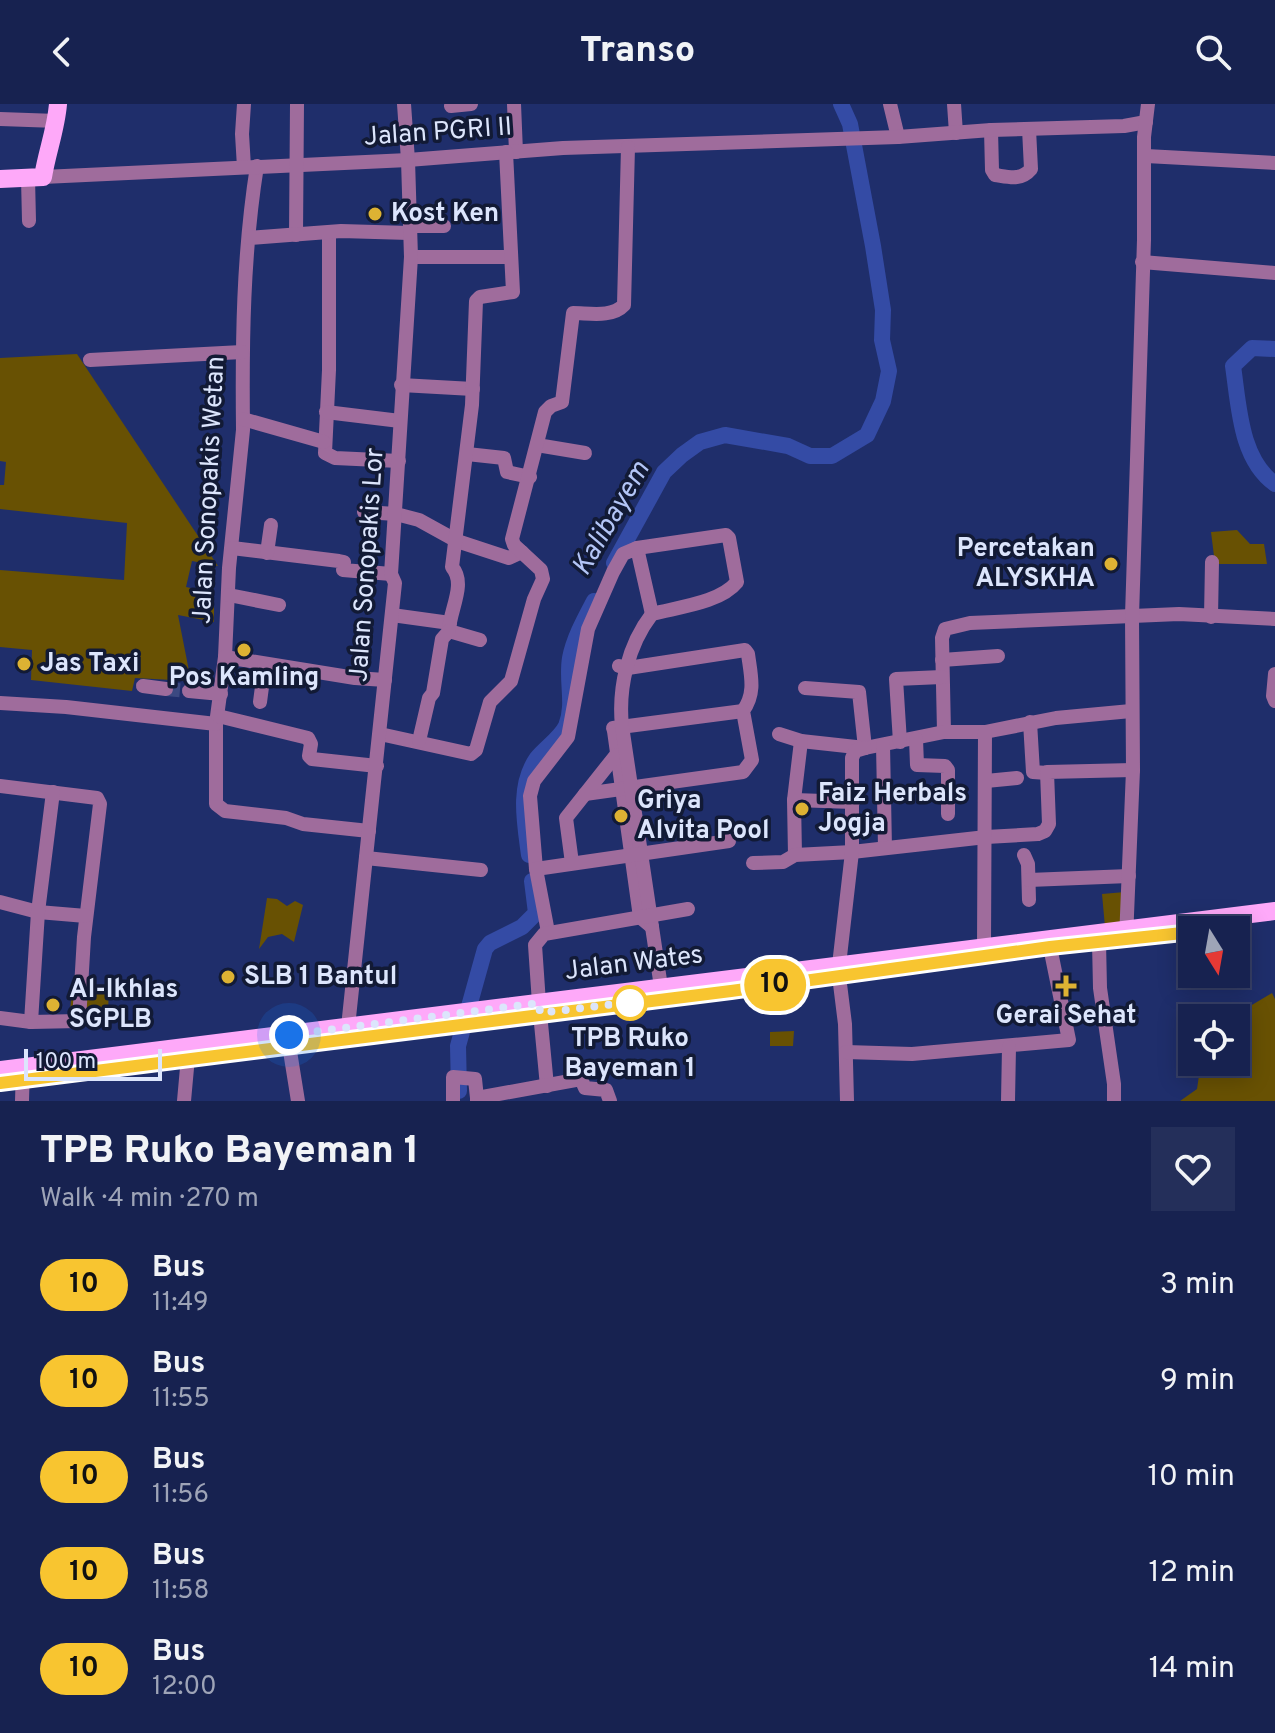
<!DOCTYPE html>
<html lang="en">
<head>
<meta charset="utf-8">
<style>
	body { margin:0; font-family:Overpass,sans-serif; background:#242f5a; color:#f1f3f6; height:100vh; display:flex; flex-direction:column; font-size:30px; white-space:nowrap }
	* { box-sizing:border-box; margin:0 }
	p { font-size:26px; color:#9ea4b7 }
	.icon { flex:none; width:44px; height:44px; fill:none; stroke:currentColor; stroke-width:2; stroke-linecap:round; stroke-linejoin:round }
	.map { position:relative; height:997px; overflow:hidden }
	.drawer { display:flex; flex-direction:column; background:#172250; flex:1 }
	.drawer>* { flex:none }
	.badge { padding:0 16px; border-radius:26px; font-size:28px; line-height:52px }
	.needle { width:52px; rotate:169deg }
	.tools { position:absolute; left:1178px; top:812px; display:grid; gap:16px }
	.tools a { display:grid; place-items:center; width:72px; height:72px; border-radius:0px; background:#172250; box-shadow:0 4px 20px #0003,0 0 0 2px #363f67; font-size:40px }
	.scale { position:absolute; left:24px; bottom:20px; width:138px; box-sizing:border-box; padding-left:8px; border:4px solid #dce5fc; border-top:0; font-size:22px; line-height:28px; white-space:nowrap; color:#dce5fc; -webkit-text-stroke:6px #121a35; paint-order:stroke }
	.you { position:absolute; width:40px; height:40px; margin:-20px; border:6px solid #fff; border-radius:50%; background:#1a73e8; box-shadow:0 0 0 12px #1a73e833 }
	.map>.badge { position:absolute; translate:-50% -50%; box-shadow:0 0 0 4px #fff }
	.round { display:grid; place-items:center; flex:none; width:84px; height:84px; border-radius:0px; background:#242f5a }
	.headline { display:flex; align-items:center; justify-content:space-between; height:136px; padding:0 40px }
	h1 { font-size:38px; font-weight:800; line-height:60px }
	ul { padding:0; list-style:none }
	li { display:flex; align-items:center; gap:24px; height:96px; padding:0 40px }
	li div { flex:1 }
	li b { display:block; font-size:30px }
	li em { font-style:normal }
	li .badge { min-width:88px; font-weight:700; text-align:center }
	header { display:flex; justify-content:space-between; align-items:center; height:104px; padding:0 40px; background:#172250; font-size:36px; font-weight:800 }
	.map>svg:first-child { display:block }
</style>
</head>
<body>
<header><svg class="icon" aria-label="back" viewBox="0 0 24 24"><path d="M15 5l-7 7 7 7"/></svg>Transo<svg class="icon" aria-label="search" viewBox="0 0 24 24"><circle cx="10" cy="10" r="6"/><path d="M15 15l6 6"/></svg></header>
<div class="map">
<svg width="1275" height="997" viewBox="0 0 1275 997">
	<rect width="100%" height="100%" fill="#1f2e6b"/>
	<g fill="#685103">
		<polygon points="77,250 218,462 192,457 186,483 214,489 214,518 178,511 191,577 135,574 132,587 31,576 32,546 0,543 0,466 124,476 127,419 0,405 0,381 4,381 6,358 0,357 0,254"/>
		<polygon points="1237,426 1250,440 1264,440 1267,460 1215,460 1211,428"/>
		<polygon points="1125,788 1122,821 1105,823 1102,790"/>
		<polygon points="267,794 277,795 287,802 295,797 303,801 294,838 282,830 268,833 259,845"/>
		<polygon points="72,879 109,882 108,910 70,911"/>
		<polygon points="1272,889 1275,895 1275,997 1180,997 1197,985 1201,958 1209,958 1214,963 1217,958 1236,958 1236,914 1230,914"/>
		<polygon points="794,927 793,942 770,942 770,928"/>
	</g>
	<g fill="none" stroke-linecap="round" stroke-linejoin="round">
		<g stroke="#344ba5" stroke-width="16">
			<path d="M1275,245L1252,244L1233,262C1239,302 1240,355 1275,380"/>
			<polyline points="614,459 664,368 682,351 700,338 725,331 788,342 810,352 832,352 867,331 883,297 889,267 882,236 883,206 873,142 850,20 841,0"/>
			<path d="M529,751C525,720 517,682 537,654C545,644 560,634 566,622C575,600 566,577 570,554C574,534 584,516 594,497"/>
			<polyline points="459,987 458,942 485,845 490,839 522,823 536,809 532,777"/>
		</g>
		<polyline stroke="#3b4981" stroke-width="14" stroke-dasharray="14 7" stroke-linecap="butt" points="166,585 189,587"/>
		<g stroke="#9f6c9c" stroke-width="14">
			<polyline points="514,0 516,48"/>
			<polyline points="890,0 898,33"/>
			<polyline points="954,0 956,29"/>
			<polyline points="451,2 471,0"/>
			<polyline points="0,15 57,17"/>
			<path d="M991,26L992,66L995,71C1009,73 1021,77 1031,65L1029,25"/>
			<polyline points="1146,52 1275,59"/>
			<path d="M257,62C243,150 242,238 243,326L229,464L225,553L216,620V700L225,707L286,714L303,720L369,727"/>
			<polyline points="244,63 242,30 244,0"/>
			<polyline points="43,73 408,56 563,44 898,33 991,26 1124,22 1146,18"/>
			<polyline points="28,74 29,117"/>
			<polyline points="411,122 444,122"/>
			<polyline points="329,129 329,266 325,349 335,354 399,357"/>
			<polyline points="296,131 297,0"/>
			<polyline points="249,134 341,127 409,129"/>
			<polyline points="411,153 511,153"/>
			<polyline points="1142,158 1275,169"/>
			<polyline points="90,256 242,248"/>
			<polyline points="401,281 473,285"/>
			<polyline points="326,308 400,317"/>
			<polyline points="243,315 324,338"/>
			<polyline points="537,341 585,349"/>
			<polyline points="467,350 504,354 507,368 530,373"/>
			<polyline points="364,408 396,410 419,416 457,437 509,454 522,448"/>
			<polyline points="232,444 339,457 344,458 343,466 391,470"/>
			<polyline points="637,444 652,510"/>
			<polyline points="267,449 271,421"/>
			<polyline points="229,491 279,501"/>
			<polyline points="392,511 450,519"/>
			<polyline points="1211,513 1212,458"/>
			<path d="M480,536L449,527C449,507 467,480 452,463L472,301L476,197L480,193L513,188L506,48"/>
			<polyline points="225,553 355,574 385,576"/>
			<polyline points="942,556 998,552"/>
			<polyline points="1275,570 1273,592 1275,597"/>
			<polyline points="143,582 166,585"/>
			<polyline points="805,584 859,588 865,644"/>
			<polyline points="189,587 221,590"/>
			<polyline points="260,598 265,560"/>
			<polyline points="0,599 66,603 216,620"/>
			<polyline points="218,612 308,634 311,640 309,652 312,655 377,662"/>
			<polyline points="1030,618 1033,668 1047,669"/>
			<polyline points="613,624 743,607"/>
			<polyline points="614,627 640,813 652,823"/>
			<polyline points="944,628 942,534 945,525 970,519 1179,510 1275,515"/>
			<path d="M380,630L471,650L476,646L490,598L511,577L534,495L543,475L541,466L514,441L512,435L545,308L551,302L562,298L573,209C589,209 612,214 624,201L628,43"/>
			<polyline points="779,630 801,637 865,644 944,628 985,628 1056,614 1131,607"/>
			<polyline points="916,635 917,661 945,662 948,666 948,710"/>
			<polyline points="419,637 429,594 433,589 442,535 449,527"/>
			<polyline points="900,638 896,575 942,573"/>
			<polyline points="883,641 885,744"/>
			<polyline points="986,677 1017,674"/>
			<polyline points="0,682 97,694 100,700 84,833 79,917 31,918 0,914"/>
			<path d="M585,690L743,668L752,656L743,607C756,589 751,572 748,550L745,546L628,564L619,562"/>
			<polyline points="794,696 853,698"/>
			<polyline points="795,751 794,696 801,637"/>
			<polyline points="1024,751 1028,760 1029,796"/>
			<polyline points="366,754 481,766"/>
			<polyline points="572,759 566,714 616,651"/>
			<polyline points="753,759 783,758 795,751 852,748 986,733 1038,730 1045,727 1049,720 1047,668 1133,666"/>
			<path d="M536,765L530,692L534,677L568,633L588,525L613,468L623,450L637,444L726,431L729,434L737,478C720,499 678,503 652,510C628,541 618,584 622,622L661,883"/>
			<polyline points="1029,776 1129,772"/>
			<polyline points="0,798 38,808 86,812"/>
			<polyline points="548,828 536,765 729,737"/>
			<polyline points="1126,835 1133,666 1132,512 1144,136 1144,33 1148,0"/>
			<polyline points="1099,838 1100,884 1114,980 1114,997"/>
			<polyline points="984,842 985,628"/>
			<polyline points="839,861 852,748 852,654 855,647 865,644"/>
			<polyline points="839,872 845,920 847,997"/>
			<polyline points="539,899 535,841 544,830 688,805"/>
			<polyline points="540,909 547,982"/>
			<polyline points="31,918 38,808 53,688"/>
			<polyline points="348,923 395,479 391,470 411,153 408,56 404,0"/>
			<polyline points="289,941 298,997"/>
			<polyline points="846,948 912,950 1069,936 1050,843"/>
			<polyline points="22,997 23,965"/>
			<polyline points="184,997 188,953"/>
			<polyline points="453,997 453,973 475,975 477,994"/>
			<polyline points="477,997 477,994 581,975 585,984 606,986 610,997"/>
			<polyline points="1008,997 1009,943"/>
		</g>
		<g stroke="#fea9f9" stroke-width="18">
			<path d="M0,75L43,73C47,48 56,25 58,0"/>
			<polyline points="0,966 1275,807"/>
			<polyline points="0,978 58,971"/>
		</g>
	</g>
	<g fill="none" stroke-linecap="round" stroke-linejoin="round">
		<defs>
			<polyline id="line" points="0,979 731,887 1050,843 1192,828"/>
		</defs>
		<use href="#line" stroke="#fff" stroke-width="18"/>
		<use href="#line" stroke="#f8c530" stroke-width="12"/>
		<polyline stroke="#dce5fc" stroke-width="8" stroke-dasharray="0 14.4" points="289,931 539,899 540,909 639,897 630,899"/>
	</g>
	<g fill="#ddb233" stroke="#121a35" stroke-width="3">
		<circle cx="375" cy="110" r="8"/>
		<circle cx="1111" cy="460" r="8"/>
		<circle cx="244" cy="546" r="8"/>
		<circle cx="24" cy="560" r="8"/>
		<circle cx="802" cy="705" r="8"/>
		<circle cx="621" cy="712" r="8"/>
		<circle cx="228" cy="873" r="8"/>
		<path d="M1062 870h8v8h8v8h-8v8h-8v-8h-8v-8h8z"/>
		<circle cx="53" cy="901" r="8"/>
	</g>
	<circle fill="#fff" stroke="#f8c530" stroke-width="4" cx="630" cy="899" r="16"/>
	<g text-anchor="middle" dominant-baseline="central" stroke-width="7" stroke-linejoin="round" paint-order="stroke">
		<g font-size="26" fill="#dce5fc" stroke="#121a35">
			<text transform="translate(438 29) rotate(-4)">Jalan PGRI II</text>
			<text transform="translate(210 386) rotate(-87)">Jalan Sonopakis Wetan</text>
			<text transform="translate(368 461) rotate(-86)">Jalan Sonopakis Lor</text>
			<text transform="translate(634 860) rotate(-7)">Jalan Wates</text>
		</g>
		<g font-size="26" font-weight="bold" fill="#dce5fc" stroke="#121a35" text-anchor="start">
			<text x="391" y="110">Kost Ken</text>
			<text x="1095" y="445" text-anchor="end">Percetakan<tspan x="1095" dy="30">ALYSKHA</tspan></text>
			<text x="40" y="560">Jas Taxi</text>
			<text x="244" y="574" text-anchor="middle">Pos Kamling</text>
			<text x="818" y="690">Faiz Herbals<tspan x="818" dy="30">Jogja</tspan></text>
			<text x="637" y="697">Griya<tspan x="637" dy="30">Alvita Pool</tspan></text>
			<text x="244" y="873">SLB 1 Bantul</text>
			<text x="69" y="886">Al-Ikhlas<tspan x="69" dy="30">SGPLB</tspan></text>
			<text x="1066" y="912" text-anchor="middle">Gerai Sehat</text>
		</g>
		<g font-size="26" font-weight="bold" fill="#dce5fc" stroke="#121a35">
			<text x="630" y="935">TPB Ruko<tspan x="630" dy="30">Bayeman 1</tspan></text>
		</g>
		<g font-size="28" font-style="italic" fill="#b3c5f6" stroke="#121a35">
			<text transform="translate(612 415) rotate(-60)">Kalibayem</text>
		</g>
	</g>
</svg>
<div class="tools">
<a><svg class="needle" viewBox="-14 -14 28 28"><path d="M0-13l5 13h-10z" fill="#e53935"/><path d="M0 13l5-13h-10z" fill="#9ea4b7"/></svg></a>
<a><svg class="icon" aria-label="locate" viewBox="0 0 24 24"><circle cx="12" cy="12" r="6"/><path d="M12 2v4M12 18v4M2 12h4M18 12h4"/></svg></a>
</div>
<div class="scale">100 m</div>
<div class="you" style="left:289px;top:931px"></div>
<b class="badge" style="left:775px;top:881px;background:#f8c530;color:#111">10</b>
</div>
<section class="drawer">
<div class="headline"><div><h1>TPB Ruko Bayeman 1</h1><p>Walk · 4 min · 270 m</p></div><a class="round"><svg class="icon" aria-label="heart" viewBox="0 0 24 24"><path d="M12 20l-8-8c-3-5 5-10 8-4 3-6 11-1 8 4z"/></svg></a></div>
<ul>
<li><span class="badge" style="background:#f8c530;color:#111">10</span><div><b>Bus</b><p>11:49</p></div><em>3 min</em></li>
<li><span class="badge" style="background:#f8c530;color:#111">10</span><div><b>Bus</b><p>11:55</p></div><em>9 min</em></li>
<li><span class="badge" style="background:#f8c530;color:#111">10</span><div><b>Bus</b><p>11:56</p></div><em>10 min</em></li>
<li><span class="badge" style="background:#f8c530;color:#111">10</span><div><b>Bus</b><p>11:58</p></div><em>12 min</em></li>
<li><span class="badge" style="background:#f8c530;color:#111">10</span><div><b>Bus</b><p>12:00</p></div><em>14 min</em></li>
</ul>
</section>
</body>
</html>
